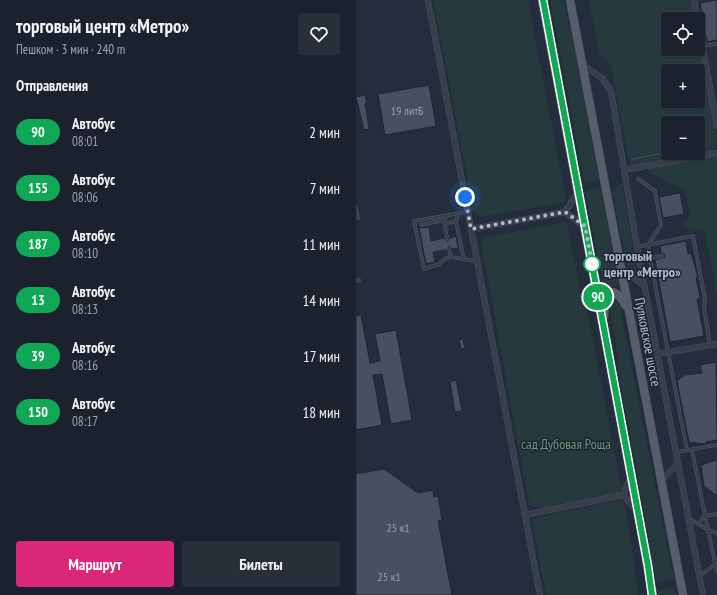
<!DOCTYPE html>
<html lang="ru">
<head>
<meta charset="utf-8">
<style>
	body { margin:0; font-family:"PT Sans Narrow",sans-serif; background:#282f39; color:#f1f3f6; height:100vh; display:flex; flex-direction:column; font-size:15px; white-space:nowrap }
	* { box-sizing:border-box; margin:0 }
	p { font-size:13px; color:#a0a4aa }
	.icon { flex:none; width:22px; height:22px; fill:none; stroke:currentColor; stroke-width:2; stroke-linecap:round; stroke-linejoin:round }
	.map { position:relative; flex:1; overflow:hidden }
	.side { display:flex; flex-direction:column; background:#1b222d; width:356px }
	.side>* { flex:none }
	.badge { padding:0 8px; border-radius:13px; font-size:14px; line-height:26px }
	.buttons { position:absolute; left:305px; top:12px; display:grid; gap:8px }
	.buttons a { display:grid; place-items:center; width:44px; height:44px; border-radius:4px; background:#1b222d; box-shadow:0 1px 3px #0004,0 0 0 1px #393f49; font-size:20px }
	.you { position:absolute; width:20px; height:20px; margin:-10px; border:3px solid #fff; border-radius:50%; background:#1a73e8; box-shadow:0 0 0 6px #1a73e833 }
	.map>.badge { position:absolute; translate:-50% -50%; box-shadow:0 0 0 2px #fff }
	h2 { padding:0 16px; font-size:15px; line-height:36px }
	.round { display:grid; place-items:center; flex:none; width:42px; height:42px; border-radius:4px; background:#282f39 }
	.overview { display:flex; align-items:center; justify-content:space-between; height:68px; padding:0 16px }
	h1 { font-size:19px; font-weight:700; line-height:30px }
	.action { display:flex; gap:8px; margin-top:auto; padding:8px 16px }
	.action a { flex:1; height:46px; border-radius:4px; background:#db2777; color:#fff; font-size:16px; font-weight:700; line-height:46px; text-align:center }
	.action a+a { background:#282f39; color:#f1f3f6 }
	ul { padding:0; list-style:none }
	li { display:flex; align-items:center; gap:12px; height:56px; padding:0 16px }
	li div { flex:1 }
	li b { display:block; font-size:15px }
	li em { font-style:normal }
	li .badge { min-width:44px; font-weight:700; text-align:center }
	main { display:flex; flex:1; min-height:0 }
	.map>svg:first-child { display:block }
</style>
</head>
<body>
<main>
<section class="side">
<div class="overview"><div><h1>торговый центр «Метро»</h1><p>Пешком · 3 мин · 240 m</p></div><a class="round"><svg class="icon" aria-label="heart" viewBox="0 0 24 24"><path d="M12 20l-8-8c-3-5 5-10 8-4 3-6 11-1 8 4z"/></svg></a></div>
<h2>Отправления</h2>
<ul>
<li><span class="badge" style="background:#10a855;color:#fff">90</span><div><b>Автобус</b><p>08:01</p></div><em>2 мин</em></li>
<li><span class="badge" style="background:#10a855;color:#fff">155</span><div><b>Автобус</b><p>08:06</p></div><em>7 мин</em></li>
<li><span class="badge" style="background:#10a855;color:#fff">187</span><div><b>Автобус</b><p>08:10</p></div><em>11 мин</em></li>
<li><span class="badge" style="background:#10a855;color:#fff">13</span><div><b>Автобус</b><p>08:13</p></div><em>14 мин</em></li>
<li><span class="badge" style="background:#10a855;color:#fff">39</span><div><b>Автобус</b><p>08:16</p></div><em>17 мин</em></li>
<li><span class="badge" style="background:#10a855;color:#fff">150</span><div><b>Автобус</b><p>08:17</p></div><em>18 мин</em></li>
</ul>
<div class="action"><a>Маршрут</a><a>Билеты</a></div>
</section>
<div class="map">
<svg width="361" height="595" viewBox="0 0 361 595">
	<rect width="100%" height="100%" fill="#242d3c"/>
	<g fill="#26393d" fill-rule="evenodd">
		<polygon points="77,0 172,0 210,199 209,202 126,217 118,213"/>
		<polygon points="194,0 207,0 218,48 243,180 228,183"/>
		<path d="M233,0H334L338,19H312V49H342V41L361,136L360,150L275,165L271,153L255,66L243,53ZM312,71H342V101H312ZM312,123H342V153H312Z"/>
		<polygon points="361,156 361,296 349,232 325,226 334,217 329,191 298,175 293,168"/>
		<polygon points="266,183 281,273 271,265 256,190"/>
		<polygon points="244,187 263,285 248,288 229,190"/>
		<polygon points="211,222 225,296 233,319 265,488 264,493 186,508 186,506 176,507 173,503 125,243 130,237"/>
		<polygon points="257,298 262,301 264,308 318,579 301,583 262,369 260,343 253,304 254,299"/>
		<polygon points="265,500 269,505 283,595 190,595 176,522 178,518"/>
		<polygon points="319,587 321,595 302,595 302,590"/>
	</g>
	<g fill="none" stroke-linecap="round" stroke-linejoin="round">
		<g stroke="#3a4a64" stroke-width="1.5">
			<polyline points="342,147 344,146"/>
			<polyline points="277,159 312,152"/>
		</g>
	</g>
	<g fill="#465060" stroke="#1f2633">
		<polygon points="361,0 361,40 351,42 344,3"/>
		<polygon points="73,85 80,126 29,135 22,94"/>
		<polygon points="9,95 11,103 9,103 13,129 8,130 0,97"/>
		<polygon points="324,193 328,214 307,218 303,197"/>
		<polygon points="73,227 75,241 88,238 92,241 94,238 100,236 102,248 96,249 93,246 90,250 77,252 79,262 70,264 63,228"/>
		<polygon points="330,241 332,254 335,253 342,277 340,277 344,298 341,299 348,336 314,342 299,260 309,257 308,254 305,253 304,246"/>
		<polygon points="5,315 14,363 24,361 19,334 40,330 56,420 35,424 26,374 17,375 26,425 0,430 0,316"/>
		<polygon points="107,339 109,348 105,349 103,340"/>
		<polygon points="360,362 361,440 350,442 349,444 333,442 321,381 329,375 346,373 344,365"/>
		<polygon points="100,380 106,411 99,412 94,382"/>
		<polygon points="361,460 361,496 348,486 345,465"/>
		<polygon points="28,469 62,493 77,490 78,497 82,496 86,520 82,521 96,595 0,595 0,474"/>
	</g>
	<g fill="none" stroke-linecap="round" stroke-linejoin="round">
		<defs>
			<g id="service">
				<polyline points="346,46 361,44"/>
				<polyline points="282,179 299,191 305,225 292,245 294,258 306,256"/>
				<polyline points="0,208 2,218"/>
				<polyline points="102,213 100,222 108,260"/>
				<polyline points="89,223 100,222"/>
				<polyline points="65,225 88,220"/>
				<polyline points="91,238 88,220 92,215"/>
				<polyline points="281,247 337,236 349,299 348,308 354,345"/>
				<polyline points="93,249 95,257 120,261"/>
				<polyline points="95,257 90,258 83,264 68,269 58,221 111,212"/>
				<polyline points="294,258 331,450"/>
				<polyline points="0,281 3,280"/>
				<polyline points="336,450 352,530 361,533"/>
				<polyline points="320,452 361,445"/>
				<polyline points="332,518 352,530 361,572"/>
				<polyline points="343,524 348,516 361,514"/>
				<polyline points="344,576 359,564"/>
			</g>
			<g id="minor">
				<polyline points="72,0 184,595"/>
				<polyline points="338,0 341,19"/>
				<polyline points="342,22 361,126"/>
				<polyline points="227,65 246,78 255,91 281,247 347,595"/>
				<polyline points="268,170 361,153"/>
				<polyline points="209,212 222,192"/>
				<polyline points="115,229 209,212 228,226"/>
				<polyline points="265,267 288,286"/>
				<polyline points="301,354 361,344"/>
				<polyline points="305,481 322,463"/>
				<polyline points="267,495 280,510"/>
				<polyline points="169,515 267,495 274,479"/>
			</g>
			<g id="primary">
				<polyline points="186,0 297,595"/>
				<polyline points="214,0 327,595"/>
				<path d="M248,315C249,310 248,303 250,298C255,284 266,298 269,305"/>
			</g>
		</defs>
		<use href="#service" stroke="#565d6a" stroke-width="3.5"/>
		<use href="#minor" stroke="#565d6a" stroke-width="6"/>
		<use href="#primary" stroke="#414855" stroke-width="9"/>
		<use href="#service" stroke="#383f4c" stroke-width="2.5"/>
		<use href="#minor" stroke="#383f4c" stroke-width="5.5"/>
		<use href="#primary" stroke="#565e6c" stroke-width="8"/>
	</g>
	<g fill="none" stroke-linecap="round" stroke-linejoin="round">
		<defs>
			<polyline id="line" points="187,0 292,566 296,595"/>
		</defs>
		<use href="#line" stroke="#fff" stroke-width="9"/>
		<use href="#line" stroke="#10a855" stroke-width="6"/>
		<polyline stroke="#b4bac8" stroke-width="4" stroke-dasharray="0 7.2" points="109,197 115,229 209,212 229,226 236,264"/>
	</g>
	<circle fill="#fff" stroke="#10a855" stroke-width="2" cx="236" cy="264" r="8"/>
	<g text-anchor="middle" dominant-baseline="central" stroke-width="3" stroke-linejoin="round" paint-order="stroke">
		<g font-size="12" fill="#98a0ae">
			<text x="51" y="110">19 литБ</text>
			<text x="42" y="527">25 к1</text>
			<text x="33" y="576">25 к1</text>
		</g>
		<g font-size="14" font-weight="bold" fill="#b4bac8" stroke="#1d2431" text-anchor="start">
			<text x="248" y="256">торговый<tspan x="248" dy="16">центр «Метро»</tspan></text>
		</g>
		<g font-size="14" fill="#b4bac8" stroke="#1d2431">
			<text transform="translate(292 342) rotate(79)">Пулковское шоссе</text>
		</g>
		<g font-size="14" fill="#6c9878" stroke="#1d2431">
			<text x="210" y="444">сад Дубовая Роща</text>
		</g>
	</g>
</svg>
<div class="buttons">
<a><svg class="icon" aria-label="locate" viewBox="0 0 24 24"><circle cx="12" cy="12" r="6"/><path d="M12 2v4M12 18v4M2 12h4M18 12h4"/></svg></a>
<a>+</a>
<a>−</a>
</div>
<div class="you" style="left:109px;top:197px"></div>
<b class="badge" style="left:242px;top:297px;background:#10a855;color:#fff">90</b>
</div>
</main>
</body>
</html>
